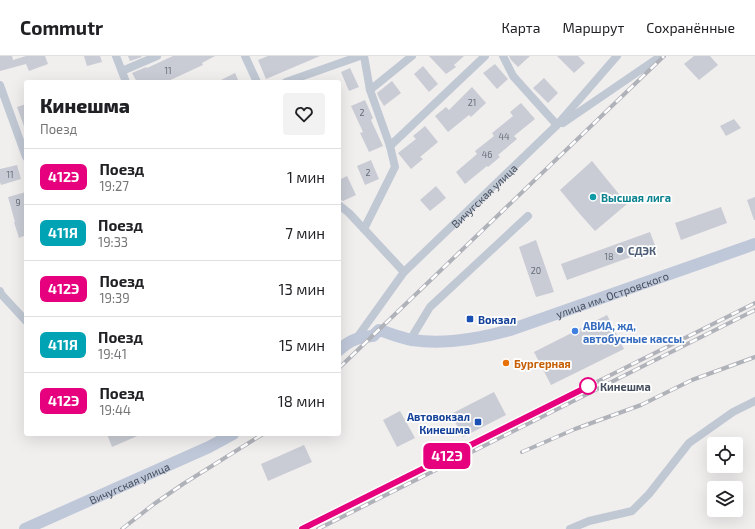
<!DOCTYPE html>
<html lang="ru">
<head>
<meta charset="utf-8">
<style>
	body { margin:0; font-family:"Exo 2",sans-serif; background:#f2f2f2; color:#202124; height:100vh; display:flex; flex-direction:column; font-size:15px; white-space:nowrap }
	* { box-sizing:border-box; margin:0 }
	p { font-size:13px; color:#757577 }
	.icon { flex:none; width:22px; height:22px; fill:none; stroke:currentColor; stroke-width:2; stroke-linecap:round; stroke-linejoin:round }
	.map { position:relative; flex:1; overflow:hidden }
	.side { position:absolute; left:24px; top:24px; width:317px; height:356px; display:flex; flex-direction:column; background:#fff; border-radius:4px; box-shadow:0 4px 16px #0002 }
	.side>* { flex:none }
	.badge { padding:0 8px; border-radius:6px; font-size:14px; line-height:26px }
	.fabs { position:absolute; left:707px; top:381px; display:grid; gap:8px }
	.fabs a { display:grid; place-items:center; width:36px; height:36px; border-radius:4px; background:#fff; box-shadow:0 4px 16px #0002; font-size:20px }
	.map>.badge { position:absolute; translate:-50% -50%; box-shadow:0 0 0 2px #fff }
	.round { display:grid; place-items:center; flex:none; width:42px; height:42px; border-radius:4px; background:#f2f2f2 }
	.headline { display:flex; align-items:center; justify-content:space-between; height:68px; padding:0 16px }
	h1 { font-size:19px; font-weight:800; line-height:30px }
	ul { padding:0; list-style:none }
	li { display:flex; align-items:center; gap:12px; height:56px; padding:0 16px; border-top:1px solid #e0e0e0 }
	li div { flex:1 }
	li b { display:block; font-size:15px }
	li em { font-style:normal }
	li .badge { min-width:44px; font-weight:700; text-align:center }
	header { display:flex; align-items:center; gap:24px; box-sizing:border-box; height:56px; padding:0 20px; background:#fff; border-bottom:1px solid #e0e0e0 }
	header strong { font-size:19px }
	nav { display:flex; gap:22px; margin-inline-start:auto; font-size:14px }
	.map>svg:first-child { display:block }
</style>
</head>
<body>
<header>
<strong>Commutr</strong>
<nav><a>Карта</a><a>Маршрут</a><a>Сохранённые</a></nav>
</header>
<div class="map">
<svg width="755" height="473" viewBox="0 0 755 473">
	<rect width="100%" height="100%" fill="#f1eeee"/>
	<g fill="#c9ccd4">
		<polygon points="0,0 12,0 13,4 26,0 45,0 48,8 29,15 26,8 0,15"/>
		<polygon points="84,0 100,0 102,6 87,10"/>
		<polygon points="128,0 141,0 142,1 130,5"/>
		<polygon points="173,0 215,0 202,7 203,9 166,26 137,26 132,17 146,11 147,12"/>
		<polygon points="268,0 320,0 266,23 258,4"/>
		<polygon points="429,0 464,0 454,9 456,11 446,18"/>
		<polygon points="509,0 530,0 518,11 511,4"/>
		<polygon points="557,0 578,0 585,7 574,17"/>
		<polygon points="694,0 710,0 718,9 699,24 684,8"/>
		<polygon points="495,8 508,23 497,33 483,17"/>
		<polygon points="423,10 438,28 429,36 414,18"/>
		<polygon points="350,12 359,31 349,35 341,16"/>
		<polygon points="235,17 239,26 217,26"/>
		<polygon points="544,22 558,37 548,47 533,32"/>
		<polygon points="392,25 401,37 384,50 379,42 377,37"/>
		<polygon points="472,31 486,47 471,61 469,59 448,76 435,60 446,51 449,54"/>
		<polygon points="365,44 373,62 371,64 383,90 369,96 360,77 363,76 351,50"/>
		<polygon points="521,47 535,63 514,80 517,83 498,99 500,101 488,111 487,110 465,128 456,116 477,98 475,95 494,80 492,77 513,60 510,56"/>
		<polygon points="26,48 26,72 25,73 17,51"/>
		<polygon points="734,63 741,72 726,80 720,70"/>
		<polygon points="425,70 438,86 420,101 423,103 411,113 398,97 416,83 413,80"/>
		<polygon points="371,104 379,123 365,129 357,110"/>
		<polygon points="592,105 627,148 595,175 579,157 560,134"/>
		<polygon points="17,109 21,123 1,129 0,126 0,113"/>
		<polygon points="347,120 356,139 343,145 341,144 339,139 339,124"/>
		<polygon points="436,130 446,142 430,155 420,144"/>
		<polygon points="26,136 26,179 19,182 14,166 15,166 8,141"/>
		<polygon points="755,141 755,164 754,164 747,144"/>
		<polygon points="721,151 727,167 681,184 675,167"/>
		<polygon points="650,176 656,192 567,224 561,208"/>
		<polygon points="536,184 554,236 536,241 519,191"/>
		<polygon points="607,259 624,293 551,329 534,296"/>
		<polygon points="494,336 506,359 463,381 451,358"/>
		<polygon points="400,355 415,382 397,391 383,364"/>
		<polygon points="107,378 142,378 112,391"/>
		<polygon points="304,389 312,406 268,425 261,408"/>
	</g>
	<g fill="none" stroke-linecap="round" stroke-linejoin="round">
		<g stroke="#c0c8d4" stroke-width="8">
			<polyline points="116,0 126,26"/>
			<polyline points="245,0 257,26"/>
			<polyline points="364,0 370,34 390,90 395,111 364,173"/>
			<polyline points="503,0 513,20 557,69"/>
			<polyline points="122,15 157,0"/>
			<polyline points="286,26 360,0"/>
			<polyline points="0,29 26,101"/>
			<polyline points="370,34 412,0"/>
			<polyline points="563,67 661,0"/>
			<polyline points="390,90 485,0"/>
			<polyline points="339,149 349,157 404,216"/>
			<polyline points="0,235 1,238 26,265"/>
			<path id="s1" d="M356,283L404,216L557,69L617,0"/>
			<polyline points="410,284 430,251 528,160"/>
			<polyline points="570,473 589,465 632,455 649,438 689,387 733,356 755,345"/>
		</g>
		<g stroke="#bfc8d9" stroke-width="12">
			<path id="s2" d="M339,294C350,284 359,281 373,280L379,274C389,277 401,282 412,284C445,289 478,283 510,274L755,188"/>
			<path id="s3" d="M25,473L209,391L233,378"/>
		</g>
		<defs>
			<g id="rail">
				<polyline points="339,312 664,0"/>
				<polyline points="522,396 575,373 641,349 692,324 755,301"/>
				<polyline points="122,473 154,448 183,428 263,378"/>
				<polyline points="302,473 755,247"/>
				<polyline points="318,473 755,254"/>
			</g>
		</defs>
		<use href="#rail" stroke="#b0b2b9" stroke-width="4"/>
		<use href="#rail" stroke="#fff" stroke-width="2.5" stroke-dasharray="8" stroke-linecap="butt"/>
	</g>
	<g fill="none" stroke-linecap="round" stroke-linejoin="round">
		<defs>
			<polyline id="line" points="302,473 593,328"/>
		</defs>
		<use href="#line" stroke="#fff" stroke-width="9"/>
		<use href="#line" stroke="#e6007e" stroke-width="6"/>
	</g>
	<circle fill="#0f9aa8" stroke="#fff" stroke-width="1.5" cx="593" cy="141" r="4"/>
	<circle fill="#5c6f8a" stroke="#fff" stroke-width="1.5" cx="620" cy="194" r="4"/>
	<g fill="#1a4fb4" stroke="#fff" stroke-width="1.5">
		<rect x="466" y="259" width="8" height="8" rx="2"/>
		<rect x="474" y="362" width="8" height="8" rx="2"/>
	</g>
	<circle fill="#3f7fe0" stroke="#fff" stroke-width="1.5" cx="575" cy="275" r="4"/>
	<circle fill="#e8710a" stroke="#fff" stroke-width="1.5" cx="506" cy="307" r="4"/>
	<circle fill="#fff" stroke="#e6007e" stroke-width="2" cx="588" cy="330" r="8"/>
	<g text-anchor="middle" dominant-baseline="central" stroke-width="3.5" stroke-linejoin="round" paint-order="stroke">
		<g font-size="9" fill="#666e7b">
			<text x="168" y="14">11</text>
			<text x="472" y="46">21</text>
			<text x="362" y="56">2</text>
			<text x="504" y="80">44</text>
			<text x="487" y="98">46</text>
			<text x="368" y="116">2</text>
			<text x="10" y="118">11</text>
			<text x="18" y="146">9</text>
			<text x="609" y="200">18</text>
			<text x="536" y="214">20</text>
		</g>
		<g font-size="11" fill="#454e5d" stroke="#fff">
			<text stroke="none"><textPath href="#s1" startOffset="193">Вичугская улица</textPath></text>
			<text stroke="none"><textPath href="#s2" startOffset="288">улица им. Островского</textPath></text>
			<text stroke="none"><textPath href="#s3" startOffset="114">Вичугская улица</textPath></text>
		</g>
		<g font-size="11" font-weight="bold" fill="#0d838f" stroke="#fff" text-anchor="start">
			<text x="601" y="141">Высшая лига</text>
		</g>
		<g font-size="11" font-weight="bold" fill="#4e5e75" stroke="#fff" text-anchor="start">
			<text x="628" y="194">СДЭК</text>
		</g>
		<g font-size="11" font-weight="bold" fill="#164399" stroke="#fff" text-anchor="start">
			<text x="478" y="263">Вокзал</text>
			<text x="470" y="360" text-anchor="end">Автовокзал<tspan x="470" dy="13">Кинешма</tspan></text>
		</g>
		<g font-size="11" font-weight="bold" fill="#366cbe" stroke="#fff" text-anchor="start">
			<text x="583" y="269">АВИА, жд,<tspan x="583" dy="13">автобусные кассы.</tspan></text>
		</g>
		<g font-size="11" font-weight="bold" fill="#c56008" stroke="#fff" text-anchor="start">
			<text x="514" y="307">Бургерная</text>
		</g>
		<g font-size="11" font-weight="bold" fill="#454e5d" stroke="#fff" text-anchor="start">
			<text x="600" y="330">Кинешма</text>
		</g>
	</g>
</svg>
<div class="fabs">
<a><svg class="icon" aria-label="locate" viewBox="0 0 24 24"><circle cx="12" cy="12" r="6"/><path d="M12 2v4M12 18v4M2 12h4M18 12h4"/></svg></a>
<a><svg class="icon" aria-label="layers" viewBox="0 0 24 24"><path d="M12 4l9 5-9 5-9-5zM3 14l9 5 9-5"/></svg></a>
</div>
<b class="badge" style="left:447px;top:400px;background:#e6007e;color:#fff">412Э</b>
<section class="side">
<div class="headline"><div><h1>Кинешма</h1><p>Поезд</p></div><a class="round"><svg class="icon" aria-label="heart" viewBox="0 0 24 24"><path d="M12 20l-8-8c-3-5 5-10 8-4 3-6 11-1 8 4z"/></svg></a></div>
<ul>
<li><span class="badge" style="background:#e6007e;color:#fff">412Э</span><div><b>Поезд</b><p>19:27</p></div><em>1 мин</em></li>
<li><span class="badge" style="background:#00a3b4;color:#fff">411Я</span><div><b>Поезд</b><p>19:33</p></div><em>7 мин</em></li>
<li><span class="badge" style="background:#e6007e;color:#fff">412Э</span><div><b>Поезд</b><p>19:39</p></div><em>13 мин</em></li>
<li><span class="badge" style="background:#00a3b4;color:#fff">411Я</span><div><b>Поезд</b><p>19:41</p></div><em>15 мин</em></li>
<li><span class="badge" style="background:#e6007e;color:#fff">412Э</span><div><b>Поезд</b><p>19:44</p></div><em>18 мин</em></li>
</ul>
</section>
</div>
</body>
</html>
